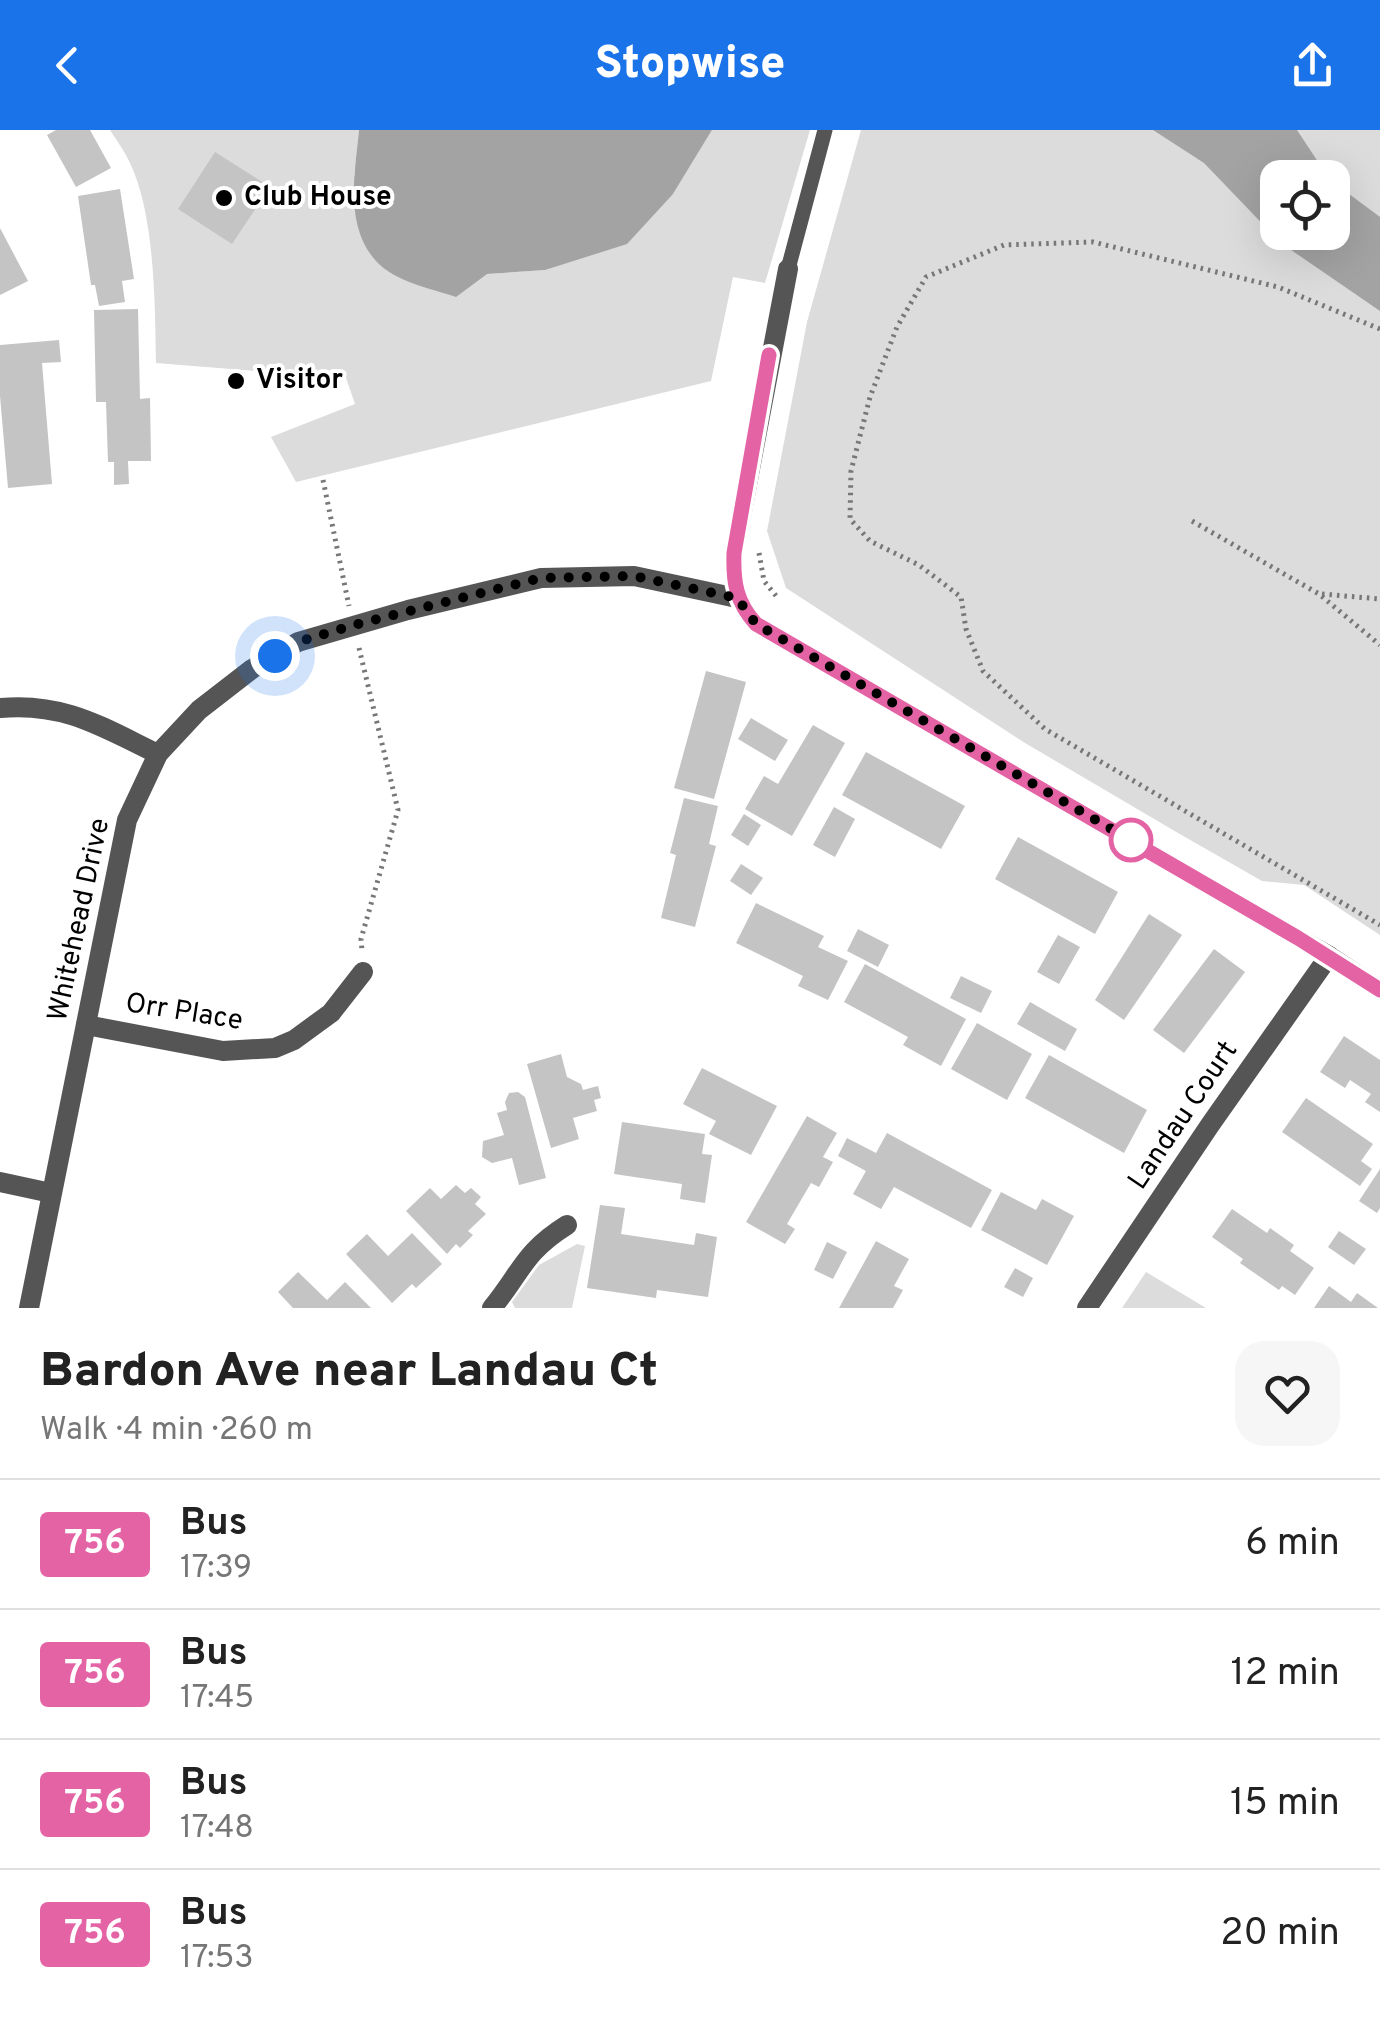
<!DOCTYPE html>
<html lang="en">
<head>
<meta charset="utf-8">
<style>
	body { margin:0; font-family:Overpass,sans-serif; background:#f6f6f6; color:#222; height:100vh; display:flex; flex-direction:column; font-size:38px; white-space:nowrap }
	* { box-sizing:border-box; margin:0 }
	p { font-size:32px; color:#767676 }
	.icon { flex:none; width:55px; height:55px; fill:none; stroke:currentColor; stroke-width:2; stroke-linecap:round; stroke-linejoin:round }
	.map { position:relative; height:1178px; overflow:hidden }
	.drawer { display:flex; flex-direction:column; background:#fff; flex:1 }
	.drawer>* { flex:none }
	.badge { padding:0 20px; border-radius:8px; font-size:35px; line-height:65px }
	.tools { position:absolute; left:1260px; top:30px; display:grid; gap:20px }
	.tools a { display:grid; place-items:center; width:90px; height:90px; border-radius:20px; background:#fff; box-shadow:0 10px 40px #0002; font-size:50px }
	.you { position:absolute; width:50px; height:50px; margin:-25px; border:8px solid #fff; border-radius:50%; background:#1a73e8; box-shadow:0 0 0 15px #1a73e833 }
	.map>.badge { position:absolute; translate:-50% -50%; box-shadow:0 0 0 5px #fff }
	.round { display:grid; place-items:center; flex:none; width:105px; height:105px; border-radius:30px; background:#f6f6f6 }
	.headline { display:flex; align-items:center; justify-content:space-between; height:170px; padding:0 40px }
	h1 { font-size:48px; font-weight:800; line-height:75px }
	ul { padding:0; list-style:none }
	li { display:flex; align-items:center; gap:30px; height:130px; padding:0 40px; border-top:2px solid #e0e0e0 }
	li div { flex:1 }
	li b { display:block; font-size:38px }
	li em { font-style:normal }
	li .badge { min-width:110px; font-weight:700; text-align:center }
	header { display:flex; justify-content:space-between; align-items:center; height:130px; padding:0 40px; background:#1a73e8; color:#fff; font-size:45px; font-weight:800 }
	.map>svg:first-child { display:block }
</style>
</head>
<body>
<header><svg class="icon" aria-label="back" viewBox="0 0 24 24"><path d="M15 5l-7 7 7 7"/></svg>Stopwise<svg class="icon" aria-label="share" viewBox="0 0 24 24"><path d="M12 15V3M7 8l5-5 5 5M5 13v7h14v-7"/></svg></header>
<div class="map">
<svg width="1380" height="1178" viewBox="0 0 1380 1178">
	<rect width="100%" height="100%" fill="#fff"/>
	<g fill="#dcdcdc" fill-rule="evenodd">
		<path d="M110,0H359L354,46L487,144L545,140L673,64L712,0H810L765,153L733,147L711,251L296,352L271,307L355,274L346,248L156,233C155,175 155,85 130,33C125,22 117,11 110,0Z"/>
		<path d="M861,0H1380V805L1304,755L1262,751L1178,703L1025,613L786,458L767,401L807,192ZM1278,48H1332V102H1278Z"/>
		<polygon points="577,1114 585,1116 572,1178 515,1178 512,1172 539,1135"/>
		<polygon points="1146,1142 1206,1178 1122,1178"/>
	</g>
	<g fill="#a3a3a3">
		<path d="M359,0H712L673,64L627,114L545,140L487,144L456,167C430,158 395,152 376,131C344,96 355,42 359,0Z"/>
		<polygon points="1153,0 1297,0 1328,47 1278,48 1278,102 1332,102 1333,52 1380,87 1380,181 1281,113 1204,33"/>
	</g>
	<g fill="#c4c4c4">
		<polygon points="56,0 90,0 111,38 76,57 47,5"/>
		<polygon points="215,22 270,57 232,114 178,79"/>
		<polygon points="120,59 134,149 122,151 125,172 99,176 95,155 91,155 78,66"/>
		<polygon points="0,98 28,151 0,165"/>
		<polygon points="138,179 140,269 150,268 151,331 128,331 129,354 114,355 114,332 108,332 106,272 96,272 94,180"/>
		<polygon points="59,210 61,232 42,233 52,354 8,358 0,266 0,215"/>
		<polygon points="706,541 746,552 714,669 674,658"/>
		<polygon points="751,588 788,610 775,631 738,609"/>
		<polygon points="813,595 845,613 792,706 745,679 764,646 778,654"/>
		<polygon points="866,622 965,676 941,719 842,665"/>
		<polygon points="684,668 718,676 709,714 716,716 695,797 661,788 676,725 670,723"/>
		<polygon points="834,677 855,689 835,727 813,715"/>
		<polygon points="744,684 761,695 748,716 731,705"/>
		<polygon points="1018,707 1118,762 1095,804 995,749"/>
		<polygon points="741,734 763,748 751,765 730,751"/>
		<polygon points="756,773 824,806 818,817 848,831 828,870 798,856 803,846 736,813"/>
		<polygon points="1149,784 1182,805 1124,890 1095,870"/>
		<polygon points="858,799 889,815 878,837 847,821"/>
		<polygon points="1058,805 1080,817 1059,854 1037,842"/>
		<polygon points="1214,819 1245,842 1184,923 1153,900"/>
		<polygon points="865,834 966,889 941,936 903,915 908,907 844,872"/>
		<polygon points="961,846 992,861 981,883 950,868"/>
		<polygon points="1030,872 1077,899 1065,921 1017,894"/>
		<polygon points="977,893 1032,924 1007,970 951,939"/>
		<polygon points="1344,906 1380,930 1380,982 1365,972 1371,964 1350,950 1345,958 1320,942"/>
		<polygon points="561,924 567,947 581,954 583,960 598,956 601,968 594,970 597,981 573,988 579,1009 551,1018 527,934"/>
		<polygon points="1049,925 1147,980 1124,1023 1025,968"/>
		<polygon points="702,938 777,976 751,1025 709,1004 716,991 683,974"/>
		<polygon points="518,962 525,967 546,1048 519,1055 512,1028 492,1033 482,1027 483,1011 504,1005 497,983 507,980 505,972 509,963"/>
		<polygon points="1306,968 1373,1014 1361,1031 1372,1039 1360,1056 1282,1002"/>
		<polygon points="807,986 837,1003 823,1027 833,1032 819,1057 811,1053 787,1094 795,1099 785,1114 746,1092"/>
		<polygon points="622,992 705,1004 702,1024 712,1025 705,1073 680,1069 682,1054 614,1044"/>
		<polygon points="887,1003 992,1060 971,1098 894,1057 881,1079 853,1064 866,1041 838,1026 847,1008 876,1023"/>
		<polygon points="1380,1039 1380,1078 1377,1083 1359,1071"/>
		<polygon points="456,1055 465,1063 471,1058 481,1067 475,1074 486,1084 468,1101 473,1105 460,1118 456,1114 447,1124 406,1081 430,1058 441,1069"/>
		<polygon points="1001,1062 1036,1080 1042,1069 1074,1086 1047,1135 981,1100"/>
		<polygon points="600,1075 625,1078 621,1104 694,1115 696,1103 717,1107 708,1167 657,1160 656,1168 587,1158"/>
		<polygon points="1232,1079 1267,1103 1270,1098 1294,1115 1290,1121 1314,1138 1295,1165 1282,1156 1279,1160 1240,1133 1243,1129 1212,1107"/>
		<polygon points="1339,1101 1366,1119 1354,1135 1328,1117"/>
		<polygon points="412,1103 442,1134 416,1158 412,1154 392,1173 346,1124 367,1104 388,1126"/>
		<polygon points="876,1111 909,1129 894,1156 903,1160 893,1178 839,1178"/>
		<polygon points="827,1112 847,1122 833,1149 814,1140"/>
		<polygon points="1015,1138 1033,1148 1023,1167 1004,1157"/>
		<polygon points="298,1142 327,1170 345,1152 371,1178 293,1178 278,1162"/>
		<polygon points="1329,1156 1351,1172 1357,1163 1378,1178 1314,1178"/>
	</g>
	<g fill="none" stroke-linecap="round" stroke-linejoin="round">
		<g stroke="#777" stroke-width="5" stroke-dasharray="2.5 5" stroke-linecap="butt">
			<polyline points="1380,199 1278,157 1093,112 1004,115 926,147 897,197 870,267 851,341 850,389 870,411 919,435 961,467 966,499 983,541 1045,599 1380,795"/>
			<polyline points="323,350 349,476"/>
			<polyline points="1192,391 1319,464 1380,515"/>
			<polyline points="759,423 764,451 777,467"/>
			<polyline points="1322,464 1380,469"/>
			<polyline points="359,518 398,680 361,809 362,820"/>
		</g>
		<polyline stroke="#555" stroke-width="15" points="788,139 825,0"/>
		<g stroke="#555" stroke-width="20">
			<path d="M788,139L734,423C733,452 736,472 756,494L1329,826L1380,860"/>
			<path d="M0,578C64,572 102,597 158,624"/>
			<polyline points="86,895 223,921 275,918 294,910 331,883 363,842"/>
			<polyline points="0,1052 51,1063"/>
			<polyline points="29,1178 127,690 158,624 199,580 252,539 298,512 408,480 541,448 634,446 737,468"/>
			<path d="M492,1178C522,1141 524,1122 567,1095"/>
			<polyline points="1087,1178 1210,995 1329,826"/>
		</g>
	</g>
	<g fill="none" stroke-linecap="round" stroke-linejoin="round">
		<defs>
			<path id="line" d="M769,225L734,423C733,452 736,472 756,494L1298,808L1380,860"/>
		</defs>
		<use href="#line" stroke="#fff" stroke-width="22"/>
		<use href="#line" stroke="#e463a4" stroke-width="15"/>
		<polyline stroke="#000" stroke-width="10" stroke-dasharray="0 18" points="275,526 298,512 354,495 541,448 634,446 737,468 756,494 1141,716 1131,710"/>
	</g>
	<g fill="#000" stroke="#fff" stroke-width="4">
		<circle cx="224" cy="68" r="10"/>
		<circle cx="236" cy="251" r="10"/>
	</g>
	<circle fill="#fff" stroke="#e463a4" stroke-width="5" cx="1131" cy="710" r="20"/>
	<g text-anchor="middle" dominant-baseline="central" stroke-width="8" stroke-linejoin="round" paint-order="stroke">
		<g font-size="28" font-weight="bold" fill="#000" stroke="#fff" text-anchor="start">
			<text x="244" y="68">Club House</text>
			<text x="256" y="251">Visitor</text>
		</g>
		<g font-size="28" fill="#000" stroke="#fff">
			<text transform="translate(80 790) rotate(-78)">Whitehead Drive</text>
			<text transform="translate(184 883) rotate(9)">Orr Place</text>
			<text transform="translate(1184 986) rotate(-56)">Landau Court</text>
		</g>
	</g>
</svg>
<div class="tools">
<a><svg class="icon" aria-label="locate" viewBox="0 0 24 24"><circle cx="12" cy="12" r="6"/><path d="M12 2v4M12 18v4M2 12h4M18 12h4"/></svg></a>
</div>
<div class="you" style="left:275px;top:526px"></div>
</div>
<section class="drawer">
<div class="headline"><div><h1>Bardon Ave near Landau Ct</h1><p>Walk · 4 min · 260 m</p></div><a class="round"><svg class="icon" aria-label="heart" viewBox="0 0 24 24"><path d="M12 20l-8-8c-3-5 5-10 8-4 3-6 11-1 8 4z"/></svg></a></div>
<ul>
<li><span class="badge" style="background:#e463a4;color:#fff">756</span><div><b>Bus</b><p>17:39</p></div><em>6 min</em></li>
<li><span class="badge" style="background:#e463a4;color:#fff">756</span><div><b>Bus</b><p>17:45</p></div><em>12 min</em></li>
<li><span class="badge" style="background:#e463a4;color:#fff">756</span><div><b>Bus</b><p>17:48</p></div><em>15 min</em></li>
<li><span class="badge" style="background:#e463a4;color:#fff">756</span><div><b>Bus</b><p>17:53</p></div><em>20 min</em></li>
</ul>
</section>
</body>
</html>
